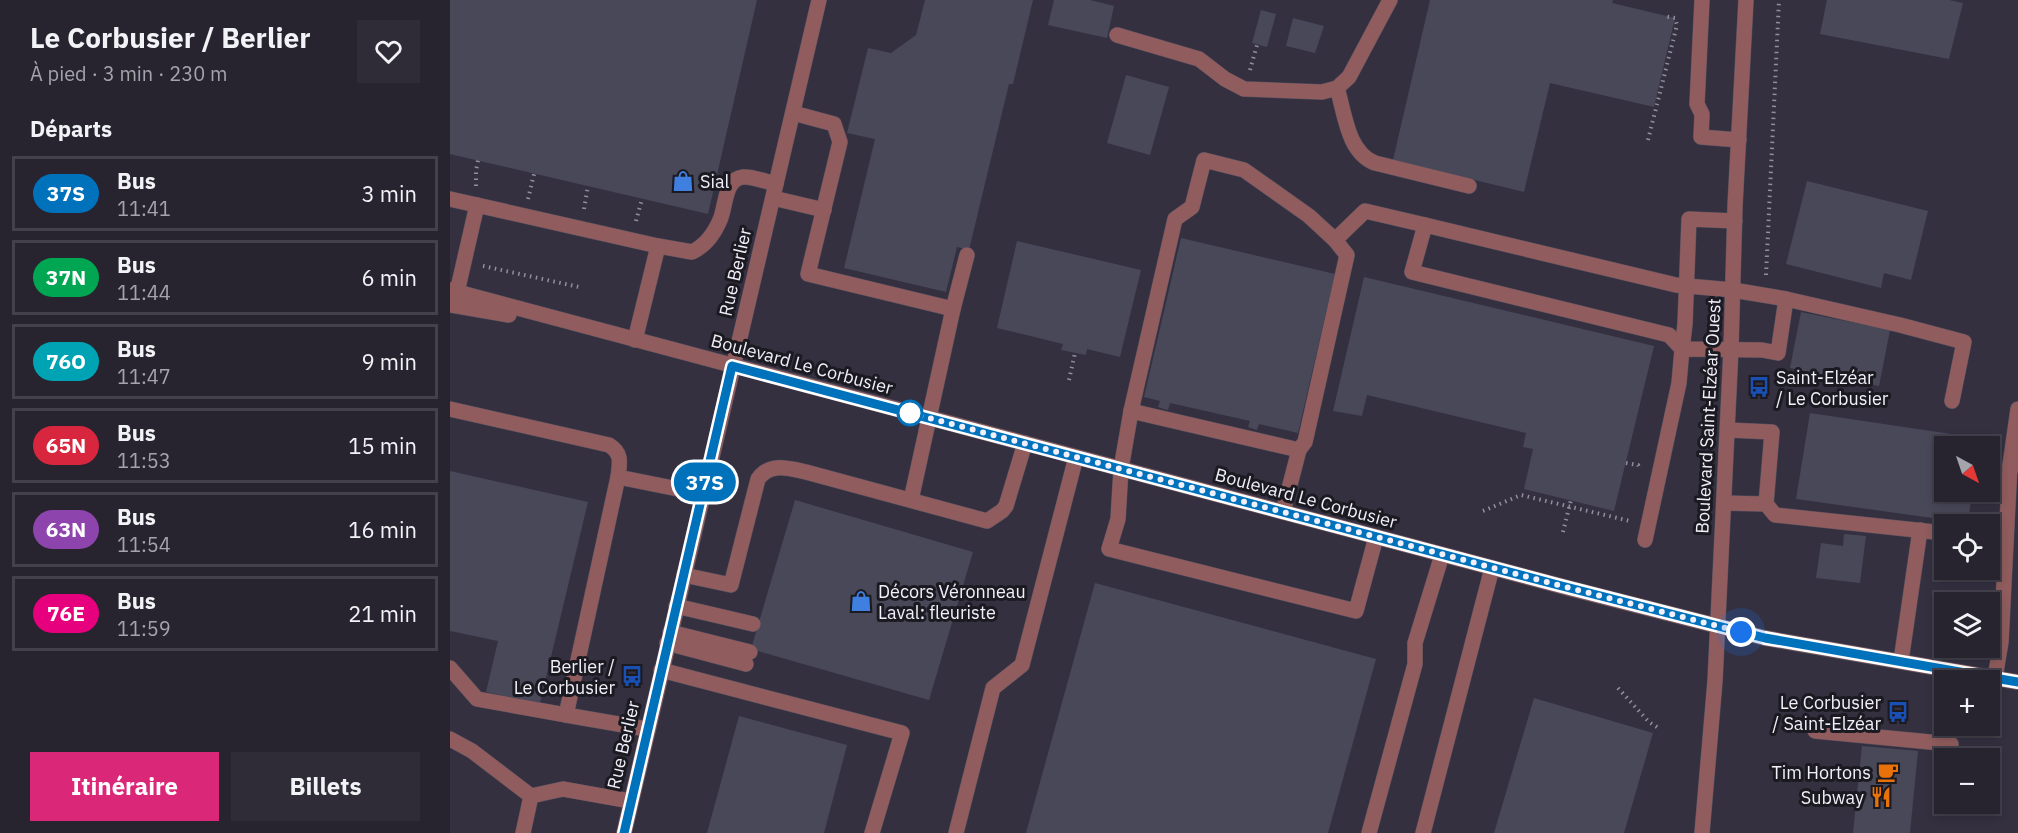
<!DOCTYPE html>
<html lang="fr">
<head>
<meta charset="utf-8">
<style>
	body { margin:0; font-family:"IBM Plex Sans",sans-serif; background:#2f2c38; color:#f1f3f6; height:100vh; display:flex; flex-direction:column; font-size:22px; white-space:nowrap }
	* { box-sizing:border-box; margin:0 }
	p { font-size:20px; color:#a4a4ab }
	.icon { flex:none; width:33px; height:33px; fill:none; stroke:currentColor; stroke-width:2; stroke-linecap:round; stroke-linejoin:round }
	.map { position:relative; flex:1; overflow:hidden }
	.details { display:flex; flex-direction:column; background:#272430; width:450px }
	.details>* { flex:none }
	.badge { padding:0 12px; border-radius:20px; font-size:21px; line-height:39px }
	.needle { width:39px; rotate:140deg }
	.buttons { position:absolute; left:1484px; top:436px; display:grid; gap:12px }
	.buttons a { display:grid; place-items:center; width:66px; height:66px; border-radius:0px; background:#272430; box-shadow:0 3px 9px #0003,0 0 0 2px #43414c; font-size:30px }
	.you { position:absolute; width:30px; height:30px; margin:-15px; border:4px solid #fff; border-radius:50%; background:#1a73e8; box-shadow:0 0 0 9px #1a73e833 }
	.map>.badge { position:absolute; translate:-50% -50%; box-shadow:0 0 0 3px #fff }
	h2 { padding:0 30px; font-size:22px; line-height:54px }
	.round { display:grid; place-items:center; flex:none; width:63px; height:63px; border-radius:0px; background:#2f2c38 }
	.headline { display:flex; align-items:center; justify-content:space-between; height:102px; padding:0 30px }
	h1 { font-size:28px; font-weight:800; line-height:45px }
	.button { display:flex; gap:12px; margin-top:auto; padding:12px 30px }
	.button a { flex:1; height:69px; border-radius:0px; background:#db2777; color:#fff; font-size:24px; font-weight:800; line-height:69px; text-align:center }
	.button a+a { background:#2f2c38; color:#f1f3f6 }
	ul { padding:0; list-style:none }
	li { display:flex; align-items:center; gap:18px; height:75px; margin:0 12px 9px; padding:0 18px; border:3px solid #43414c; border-radius:0px }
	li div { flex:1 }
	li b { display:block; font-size:22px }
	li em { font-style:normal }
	li .badge { min-width:66px; font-weight:700; text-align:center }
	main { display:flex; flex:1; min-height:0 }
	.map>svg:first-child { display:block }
</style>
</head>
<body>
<main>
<section class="details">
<div class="headline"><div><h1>Le Corbusier / Berlier</h1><p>À pied · 3 min · 230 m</p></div><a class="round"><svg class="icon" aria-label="heart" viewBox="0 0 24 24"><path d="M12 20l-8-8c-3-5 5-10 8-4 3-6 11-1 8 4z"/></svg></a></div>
<h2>Départs</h2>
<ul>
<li><span class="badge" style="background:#0072bc;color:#fff">37S</span><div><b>Bus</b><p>11:41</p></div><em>3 min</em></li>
<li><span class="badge" style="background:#00a651;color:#fff">37N</span><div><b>Bus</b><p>11:44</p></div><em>6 min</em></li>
<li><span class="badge" style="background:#00a3b4;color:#fff">76O</span><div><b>Bus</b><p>11:47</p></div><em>9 min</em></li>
<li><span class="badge" style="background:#d7263d;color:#fff">65N</span><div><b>Bus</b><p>11:53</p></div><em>15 min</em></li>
<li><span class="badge" style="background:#8e44ad;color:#fff">63N</span><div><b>Bus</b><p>11:54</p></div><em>16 min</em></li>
<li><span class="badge" style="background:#e6007e;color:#fff">76E</span><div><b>Bus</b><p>11:59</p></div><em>21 min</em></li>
</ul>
<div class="button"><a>Itinéraire</a><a>Billets</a></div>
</section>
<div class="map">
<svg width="1568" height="833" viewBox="0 0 1568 833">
	<rect width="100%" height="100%" fill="#343040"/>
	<g fill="#484859">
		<polygon points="0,0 307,0 258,214 0,154"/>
		<polygon points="475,0 583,0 563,84 559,84 519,250 507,247 496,292 394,268 425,139 397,133 418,48 441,53 466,35"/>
		<polygon points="604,0 640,0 664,6 657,38 598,25"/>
		<polygon points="980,0 1163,0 1162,3 1225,18 1204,107 1100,83 1074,192 943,160"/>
		<polygon points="1377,0 1499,0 1513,3 1499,59 1370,34"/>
		<polygon points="811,10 826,14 817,47 802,43"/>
		<polygon points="843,18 874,26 865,53 836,46"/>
		<polygon points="676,75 719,87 700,155 657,143"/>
		<polygon points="1357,181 1478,211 1461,280 1434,273 1431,288 1336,264"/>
		<polygon points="731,238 885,274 848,433 809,424 807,430 798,427 800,421 720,403 718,410 714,409 708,407 710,401 694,397"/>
		<polygon points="567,241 691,270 670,357 637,349 636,355 611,350 613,344 547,328"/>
		<polygon points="914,277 1204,346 1164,511 1074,489 1083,449 1073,447 1076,433 917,395 912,416 883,411"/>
		<polygon points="1351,312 1440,330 1429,386 1340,368"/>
		<polygon points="1360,413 1528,438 1527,447 1494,447 1494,492 1522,492 1518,523 1346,499"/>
		<polygon points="0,471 138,502 90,703 36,692 48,641 0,631"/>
		<polygon points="345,500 523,552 479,700 301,649"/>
		<polygon points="1394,534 1416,536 1410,583 1366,578 1371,543 1393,546"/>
		<polygon points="645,583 926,659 878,833 576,833"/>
		<polygon points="1084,698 1203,733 1174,833 1044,833"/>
		<polygon points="289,716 397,745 374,833 257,833"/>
		<polygon points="1412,746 1468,751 1460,833 1403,833"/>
	</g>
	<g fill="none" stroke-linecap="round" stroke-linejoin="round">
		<defs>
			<g id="minor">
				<polyline points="1252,0 1247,104 1252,114 1251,137 1289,140"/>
				<polyline points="667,35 749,59 775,79 794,89 872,92 887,88 899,77 940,0"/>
				<path d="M887,88C895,113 897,152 925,163L1019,186"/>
				<polyline points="343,113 384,124 390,142 358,274 503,309 461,500"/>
				<polyline points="323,198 374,210"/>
				<path d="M0,199L208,246L242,252C255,246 264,234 270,220C276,207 274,179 293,177C303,176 316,182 326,184"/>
				<polyline points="0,290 1122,589 1315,638 1568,682"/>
				<polyline points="1336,299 1450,325 1514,342 1502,401"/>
				<polyline points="5,301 27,205"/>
				<polyline points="0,305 59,315"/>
				<polyline points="503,309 517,255"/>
				<polyline points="185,340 208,246"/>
				<polyline points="1232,349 1235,324 1239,219 1285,221"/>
				<path d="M0,409L159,445C172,453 170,462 168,477"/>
				<polyline points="681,411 725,219 742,207 754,160 794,170 859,216 885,240 915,211 975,225"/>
				<polyline points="849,450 855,442 897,255 885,240"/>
				<polyline points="1560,465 1568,409"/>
				<polyline points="1274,503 1316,504 1322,432 1278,430"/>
				<polyline points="1316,504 1325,515 1494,533"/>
				<polyline points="833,512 849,450 681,411 671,469 668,519 659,549 906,611 926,537"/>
				<polyline points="1195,540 1229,383 1232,349 1312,350 1328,353 1336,299 1283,290 1226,285 975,225 962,272 1219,335 1232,349"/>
				<path d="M234,575L281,585L308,479C320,462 339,468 356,472L537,521L552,511L556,506L575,443"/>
				<polyline points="226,606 303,624"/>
				<polyline points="220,632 300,652"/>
				<polyline points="217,643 296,664"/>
				<polyline points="1451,661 1470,530"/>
				<polyline points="0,668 27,699 116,715"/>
				<polyline points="211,670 452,733 422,833"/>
				<polyline points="1545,678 1551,642 1560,465 1568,465"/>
				<polyline points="197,729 116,715 168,477 253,494"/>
				<polyline points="1365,731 1501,744"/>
				<polyline points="0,739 22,751 81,796"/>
				<polyline points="73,833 81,796 113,789 180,801"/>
				<polyline points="174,833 369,0"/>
				<polyline points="506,833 543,688 572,665 626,457"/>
				<polyline points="919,833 965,664 965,643 992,555"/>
				<polyline points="973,833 1042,568"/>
				<polyline points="1252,833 1265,681 1281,349 1285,206 1296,0"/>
			</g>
		</defs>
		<use href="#minor" stroke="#524f5e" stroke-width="16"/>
		<g stroke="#928f9c" stroke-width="4" stroke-dasharray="1.5 4.5" stroke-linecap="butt">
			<polyline points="800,70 807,45"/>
			<polyline points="1198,140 1227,25 1225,18 1213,16"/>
			<polyline points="26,186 26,171 28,160"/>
			<polyline points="78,199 84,174"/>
			<polyline points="134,209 138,186"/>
			<polyline points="186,221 192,199"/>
			<polyline points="33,266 129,287"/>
			<polyline points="1316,275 1329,0"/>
			<polyline points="619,380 625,353"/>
			<polyline points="1176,463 1188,465 1190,469"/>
			<polyline points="1033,511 1071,495 1180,521"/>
			<polyline points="1113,532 1121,500"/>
			<polyline points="1168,688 1199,722 1210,729"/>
		</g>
		<use href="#minor" stroke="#905c5d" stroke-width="15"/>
	</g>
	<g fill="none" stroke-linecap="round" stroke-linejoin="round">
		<defs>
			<polyline id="line" points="174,833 282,366 1108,585 1315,638 1568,682"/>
		</defs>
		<use href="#line" stroke="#fff" stroke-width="14"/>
		<use href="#line" stroke="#0072bc" stroke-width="9"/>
		<polyline stroke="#f1eff9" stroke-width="6" stroke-dasharray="0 10.8" points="460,413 1108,585 1291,632"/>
	</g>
	<defs>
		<symbol id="shop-bare" viewBox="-9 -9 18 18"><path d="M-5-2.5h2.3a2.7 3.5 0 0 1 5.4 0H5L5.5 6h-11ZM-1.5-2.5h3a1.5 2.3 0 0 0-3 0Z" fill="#3f7fe0" stroke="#1b1a21" stroke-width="2.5" paint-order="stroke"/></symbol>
		<symbol id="bus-bare" viewBox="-9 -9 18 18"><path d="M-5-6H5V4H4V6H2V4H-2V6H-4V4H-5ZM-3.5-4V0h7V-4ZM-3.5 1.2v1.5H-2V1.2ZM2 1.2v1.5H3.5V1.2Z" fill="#1a4fb4" stroke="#1b1a21" stroke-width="2.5" paint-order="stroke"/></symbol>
		<symbol id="cafe-bare" viewBox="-9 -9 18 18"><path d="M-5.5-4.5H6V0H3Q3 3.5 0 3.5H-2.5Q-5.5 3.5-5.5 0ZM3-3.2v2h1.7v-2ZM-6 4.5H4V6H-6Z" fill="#e8710a" stroke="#1b1a21" stroke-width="2.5" paint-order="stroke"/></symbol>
		<symbol id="restaurant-bare" viewBox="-9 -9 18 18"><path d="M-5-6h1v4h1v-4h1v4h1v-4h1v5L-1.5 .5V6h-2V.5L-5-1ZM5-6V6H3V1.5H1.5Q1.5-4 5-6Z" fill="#e8710a" stroke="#1b1a21" stroke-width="2.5" paint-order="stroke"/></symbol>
	</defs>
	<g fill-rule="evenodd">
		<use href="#shop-bare" x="218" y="166" width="30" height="30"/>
		<use href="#bus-bare" x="1294" y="372" width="30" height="30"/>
		<use href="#shop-bare" x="396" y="586" width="30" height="30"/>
		<use href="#bus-bare" x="167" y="661" width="30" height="30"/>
		<use href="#bus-bare" x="1433" y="697" width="30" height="30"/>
		<use href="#cafe-bare" x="1423" y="757" width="30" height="30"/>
		<use href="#restaurant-bare" x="1416" y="782" width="30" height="30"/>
	</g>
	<circle fill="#fff" stroke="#0072bc" stroke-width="3" cx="460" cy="413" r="12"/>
	<g text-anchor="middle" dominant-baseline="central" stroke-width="6" stroke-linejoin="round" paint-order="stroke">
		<g font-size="18" fill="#f1eff9" stroke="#1b1a21" text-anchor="end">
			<text x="250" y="181" text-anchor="start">Sial</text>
			<text x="1326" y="377" text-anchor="start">Saint-Elzéar<tspan x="1326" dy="21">/ Le Corbusier</tspan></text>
			<text x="428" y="591" text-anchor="start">Décors Véronneau<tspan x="428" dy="21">Laval: fleuriste</tspan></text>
			<text x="165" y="666">Berlier /<tspan x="165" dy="21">Le Corbusier</tspan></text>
			<text x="1431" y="702">Le Corbusier<tspan x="1431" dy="21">/ Saint-Elzéar</tspan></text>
			<text x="1421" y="772">Tim Hortons</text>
			<text x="1414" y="797">Subway</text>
		</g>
		<g font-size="18" fill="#f1eff9" stroke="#1b1a21">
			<text transform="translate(285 272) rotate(-77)">Rue Berlier</text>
			<text transform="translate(352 364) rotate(15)">Boulevard Le Corbusier</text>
			<text transform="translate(1258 416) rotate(-87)">Boulevard Saint-Elzéar Ouest</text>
			<text transform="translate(856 498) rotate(15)">Boulevard Le Corbusier</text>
			<text transform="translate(173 745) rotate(-77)">Rue Berlier</text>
		</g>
	</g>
</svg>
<div class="buttons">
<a><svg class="needle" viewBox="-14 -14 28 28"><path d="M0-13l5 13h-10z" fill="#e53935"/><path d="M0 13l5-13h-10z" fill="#a4a4ab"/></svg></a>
<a><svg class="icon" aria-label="locate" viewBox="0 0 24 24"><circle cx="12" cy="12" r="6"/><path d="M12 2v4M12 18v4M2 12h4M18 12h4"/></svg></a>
<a><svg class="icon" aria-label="layers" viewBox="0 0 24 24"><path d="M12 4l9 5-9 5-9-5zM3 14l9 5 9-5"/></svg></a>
<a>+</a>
<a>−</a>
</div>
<div class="you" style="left:1291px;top:632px"></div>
<b class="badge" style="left:255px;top:482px;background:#0072bc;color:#fff">37S</b>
</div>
</main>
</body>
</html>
